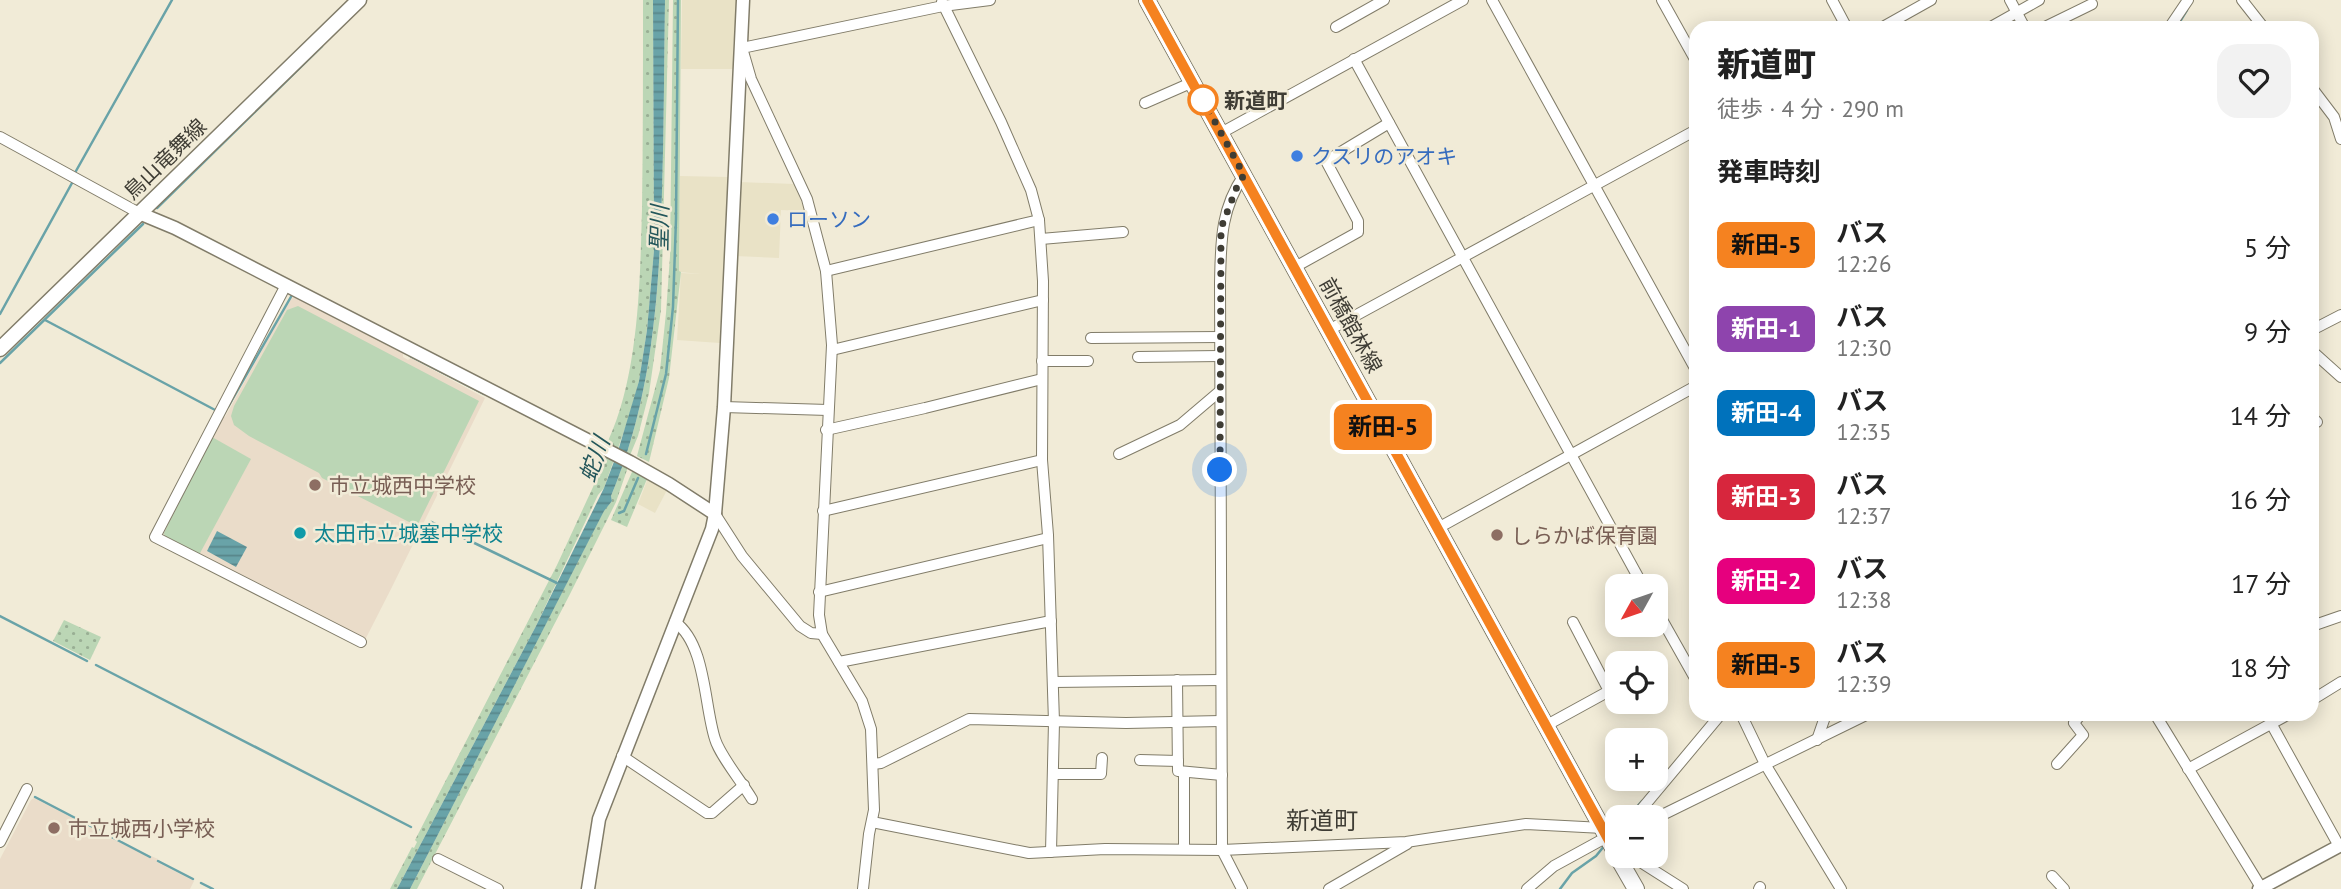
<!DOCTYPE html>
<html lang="ja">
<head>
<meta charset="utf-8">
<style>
	body { margin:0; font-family:"PT Sans","Noto Sans JP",sans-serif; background:#f2f2f2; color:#222; height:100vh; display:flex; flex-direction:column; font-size:26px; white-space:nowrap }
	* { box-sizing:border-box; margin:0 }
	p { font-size:23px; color:#767676 }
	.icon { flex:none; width:38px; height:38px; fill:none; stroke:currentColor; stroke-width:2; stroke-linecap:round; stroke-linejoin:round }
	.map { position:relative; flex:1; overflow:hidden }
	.panel { position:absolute; left:1689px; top:21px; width:630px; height:700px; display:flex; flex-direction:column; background:#fff; border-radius:21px; box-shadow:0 4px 18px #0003 }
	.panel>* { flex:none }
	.badge { padding:0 14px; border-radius:10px; font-size:24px; line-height:46px }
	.needle { width:46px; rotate:230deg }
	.buttons { position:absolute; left:1605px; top:574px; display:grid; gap:14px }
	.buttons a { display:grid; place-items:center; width:63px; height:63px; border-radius:14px; background:#fff; box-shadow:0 4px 18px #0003; font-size:35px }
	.you { position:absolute; width:35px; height:35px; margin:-18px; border:5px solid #fff; border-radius:50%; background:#1a73e8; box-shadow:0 0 0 10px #1a73e833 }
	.map>.badge { position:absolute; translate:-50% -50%; box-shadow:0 0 0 4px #fff }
	h2 { padding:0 28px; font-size:26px; line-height:63px }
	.round { display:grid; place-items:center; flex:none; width:74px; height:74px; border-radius:21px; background:#f2f2f2 }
	.overview { display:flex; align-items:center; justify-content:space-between; height:119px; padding:0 28px }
	h1 { font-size:33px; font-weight:800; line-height:52px }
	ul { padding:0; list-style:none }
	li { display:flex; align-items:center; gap:21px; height:84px; padding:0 28px }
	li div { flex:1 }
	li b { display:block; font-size:26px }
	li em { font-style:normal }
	li .badge { min-width:77px; font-weight:700; text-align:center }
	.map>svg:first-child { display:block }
</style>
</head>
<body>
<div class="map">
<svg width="2341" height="889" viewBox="0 0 2341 889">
	<defs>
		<pattern id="grass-dots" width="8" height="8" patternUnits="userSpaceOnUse" patternTransform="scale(1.75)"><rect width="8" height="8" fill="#bbd6b5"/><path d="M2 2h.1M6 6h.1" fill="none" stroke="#99af94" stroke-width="1.8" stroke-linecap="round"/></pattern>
		<pattern id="water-rules" width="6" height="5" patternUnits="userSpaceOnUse" patternTransform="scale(1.75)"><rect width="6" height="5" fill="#69a3a8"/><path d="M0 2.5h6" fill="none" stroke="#58868a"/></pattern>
	</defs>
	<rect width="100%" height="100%" fill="#f1ebd7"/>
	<g fill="#e9e2c6">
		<polygon points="682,0 737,0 737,30 733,42 733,69 681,69"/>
		<polygon points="680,176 728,177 720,343 677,340 681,273 702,274 679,272"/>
		<polygon points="739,182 794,184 805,211 781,210 779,258 735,256"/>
		<polygon points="648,478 667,490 655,513 638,504"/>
	</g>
	<g fill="#eadcc9">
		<polygon points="294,297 403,353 403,357 408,360 411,358 485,398 391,589 366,638 362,639 165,538 164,533 222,416 225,417 291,298"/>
		<polygon points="34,798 150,858 151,856 158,859 157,862 194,881 190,889 0,889 0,859 31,800"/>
	</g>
	<g fill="url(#grass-dots)">
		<path d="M643,0H653L654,250L647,330L639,381L628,420L604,488L598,495L536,626L397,889H390L412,847L414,848L417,842L415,840L557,565L599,474L604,455H607L611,443L608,441C639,374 640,281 642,209C643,139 643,70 643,0Z"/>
		<path d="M665,0H669L661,310L649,393L638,436L626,465L628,467L616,502L569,596L417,889H410L604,510L612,501L611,496C652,399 659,296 662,193C664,128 664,64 665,0Z"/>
		<polygon points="673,0 681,0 679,271 681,272 669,378 649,462 637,456 660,370 666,313 670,256"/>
		<polygon points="635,470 647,479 627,527 611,520 632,472"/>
		<polygon points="64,620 101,637 90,660 53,641"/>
	</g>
	<g fill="#bbd6b5">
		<polygon points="298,306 479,401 418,524 413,524 322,478 319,473 249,436 234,425 231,416 234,406 287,310"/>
		<polygon points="212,437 251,459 199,555 165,538 164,533"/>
	</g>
	<g fill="url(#water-rules)">
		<path d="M653,0H665C664,64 664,128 662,192C659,296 652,399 611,496L612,501L604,511L410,889H397L536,626L604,488L618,451L639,381L647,330L654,250Z"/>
		<polygon points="217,531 247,547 236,567 207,551"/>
	</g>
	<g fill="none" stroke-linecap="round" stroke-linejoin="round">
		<g stroke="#69a3a8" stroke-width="2.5">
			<polyline points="2176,28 2187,10"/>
			<polyline points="76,171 172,0"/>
			<polyline points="157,208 322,46"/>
			<polyline points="0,314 72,183"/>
			<polyline points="45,320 217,411"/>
			<polyline points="410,356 484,394"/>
			<polyline points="0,363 143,224"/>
			<polyline points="228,407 292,295"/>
			<polyline points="646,454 666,374 673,307 676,219 678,0"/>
			<polyline points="619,513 624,511 638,478"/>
			<polyline points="431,522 557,583"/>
			<polyline points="0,616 87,661"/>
			<polyline points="96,665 411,827"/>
			<polyline points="35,797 150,857"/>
			<polyline points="1628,817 1642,801"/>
			<polyline points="158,861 193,879"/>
			<polyline points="201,883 213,889"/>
			<polyline points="1560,889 1572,873 1596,856 1605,845"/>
		</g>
		<defs>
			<g id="minor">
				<polyline points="1492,0 1696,370"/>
				<polyline points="1662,0 1696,61"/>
				<polyline points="1832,0 1847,28"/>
				<polyline points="2010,0 2025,28"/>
				<polyline points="2242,0 2264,28"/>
				<polyline points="942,2 1001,122 1031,190 1039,220 1043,281 1042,460 1048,535 1054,722 1051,852"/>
				<polyline points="1336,27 1384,0"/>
				<polyline points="1881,28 1931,0"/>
				<polyline points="1989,28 2039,0"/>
				<polyline points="2043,28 2092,4"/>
				<polyline points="2169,28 2188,0"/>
				<polyline points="1354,59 1643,586"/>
				<polyline points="2312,88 2334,117 2341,139"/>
				<polyline points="1145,103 1193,82"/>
				<polyline points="1221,133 1463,0"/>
				<polyline points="0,137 139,213"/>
				<polyline points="1041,239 1123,232"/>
				<polyline points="1295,267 1358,232 1358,221 1326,161 1389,123"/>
				<polyline points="826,271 1039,220"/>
				<polyline points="286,285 155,537 361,642"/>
				<polyline points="1329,330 1696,130"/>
				<polyline points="2312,330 2341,315"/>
				<polyline points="1091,338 1220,337"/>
				<polyline points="832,350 1043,300"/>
				<polyline points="2312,351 2341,377"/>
				<polyline points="1138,357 1220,356"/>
				<polyline points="1042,361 1088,361"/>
				<polyline points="724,407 828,410"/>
				<polyline points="2312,417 2317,422"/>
				<polyline points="826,430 925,408 1042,379"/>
				<polyline points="1119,454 1180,425 1220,391"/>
				<polyline points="823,511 1042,460"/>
				<polyline points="715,514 742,556 800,626 811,633 822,634"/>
				<polyline points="1438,528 1696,386"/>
				<polyline points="819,592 1048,538"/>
				<polyline points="1656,609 1696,680"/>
				<path d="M675,622C706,644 704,705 715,739C720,756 742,782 752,799"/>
				<polyline points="2312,626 2341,616"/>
				<polyline points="839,662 1051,621"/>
				<polyline points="1177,680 1178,771 1222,775"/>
				<polyline points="1053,682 1220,680"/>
				<polyline points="2312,700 2341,682"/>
				<polyline points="1741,714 1765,764 1841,889"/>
				<polyline points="2155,714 2262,889"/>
				<polyline points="1547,725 1609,691 1573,622"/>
				<polyline points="2272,725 2339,846"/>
				<polyline points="1817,740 1826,714"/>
				<polyline points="622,756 707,813 712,813 744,785"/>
				<polyline points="1140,760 1178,761"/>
				<polyline points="873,764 881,763 969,719 1126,723 1221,721"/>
				<polyline points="2057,764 2083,735 2074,723 2081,714"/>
				<polyline points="2188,769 2289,714"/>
				<polyline points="1053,774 1101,774 1102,758"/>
				<polyline points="1635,817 1721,714"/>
				<polyline points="1656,818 1868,714"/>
				<polyline points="872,822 1029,853 1105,849 1222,850 1406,842 1526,824 1603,828"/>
				<polyline points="0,842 27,789"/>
				<polyline points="1184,849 1184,772"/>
				<polyline points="1631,856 1683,889"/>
				<polyline points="438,859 498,889"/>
				<polyline points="2052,876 2064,889"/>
				<polyline points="863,889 869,834 874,810 871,729 862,701 822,634 819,615 832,345 826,271 807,199 751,79 742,48 943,6 990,0"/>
				<path d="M1242,889L1222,850L1220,283C1221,243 1220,210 1244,175"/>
				<polyline points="1329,889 1407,844"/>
				<polyline points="1527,889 1554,866 1607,837"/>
				<polyline points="1759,889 1760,887"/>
			</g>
			<g id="tertiary">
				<polyline points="139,213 175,228 630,462 669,484 715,514"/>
				<polyline points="588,889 599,819 712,529 715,514 724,407 743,0"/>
				<polyline points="2259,889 2341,845"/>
			</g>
			<polyline id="secondary" points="0,349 359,0"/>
			<g id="primary">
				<polyline points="1147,0 1617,855"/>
				<polyline points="1617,856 1636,889"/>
			</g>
		</defs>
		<use href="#minor" stroke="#817c69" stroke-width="12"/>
		<use href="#tertiary" stroke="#817c69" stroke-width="15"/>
		<use href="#secondary" stroke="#817c69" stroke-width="17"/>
		<use href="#primary" stroke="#817c69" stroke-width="18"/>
		<use href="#minor" stroke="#fff" stroke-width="10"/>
		<use href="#tertiary" stroke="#fff" stroke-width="12"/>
		<use href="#secondary" stroke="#fff" stroke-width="14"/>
		<use href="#primary" stroke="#fff" stroke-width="16"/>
	</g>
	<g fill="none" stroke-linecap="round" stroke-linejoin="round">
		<defs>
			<polyline id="line" points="1147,0 1617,855"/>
		</defs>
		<use href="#line" stroke="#fff" stroke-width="16"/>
		<use href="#line" stroke="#f58220" stroke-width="10"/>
		<polyline stroke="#3f3d35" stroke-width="7" stroke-dasharray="0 12.6" points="1203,100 1244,175 1238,184 1221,228 1220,470"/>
	</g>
	<circle fill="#fff" stroke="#f58220" stroke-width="3.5" cx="1203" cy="100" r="14"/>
	<g fill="#3f7fe0" stroke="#f1ebd7" stroke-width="2.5">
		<circle cx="1297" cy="156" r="7"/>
		<circle cx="773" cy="219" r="7"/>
	</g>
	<g fill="#8d6e63" stroke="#f1ebd7" stroke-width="2.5">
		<circle cx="315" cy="485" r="7"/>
		<circle cx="1497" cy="535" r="7"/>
		<circle cx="54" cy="828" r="7"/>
	</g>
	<circle fill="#0f9aa8" stroke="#f1ebd7" stroke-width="2.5" cx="300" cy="533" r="7"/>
	<g text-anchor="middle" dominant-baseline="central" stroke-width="5" stroke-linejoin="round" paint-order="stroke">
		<g font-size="21" font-weight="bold" fill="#3f3d35" stroke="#f1ebd7" text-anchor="start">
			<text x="1224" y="100">新道町</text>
		</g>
		<g font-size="21" fill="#366cbe" stroke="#f1ebd7" text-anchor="start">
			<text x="1311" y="156">クスリのアオキ</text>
			<text x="787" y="219">ローソン</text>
		</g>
		<g font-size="21" fill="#3f3d35" stroke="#f1ebd7">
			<text transform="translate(165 159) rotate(-44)">鳥山竜舞線</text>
			<text transform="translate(1351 325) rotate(61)">前橋館林線</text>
		</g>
		<g font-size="21" fill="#785e54" stroke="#f1ebd7" text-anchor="start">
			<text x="329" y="485">市立城西中学校</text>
			<text x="1511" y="535">しらかば保育園</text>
			<text x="68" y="828">市立城西小学校</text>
		</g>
		<g font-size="21" fill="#0d838f" stroke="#f1ebd7" text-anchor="start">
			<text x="314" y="533">太田市立城塞中学校</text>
		</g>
		<g font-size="23" font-style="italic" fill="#23565a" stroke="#f1ebd7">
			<text transform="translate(659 228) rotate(-89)">聖川</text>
			<text transform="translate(594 459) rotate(-70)">蛇川</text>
		</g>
		<g font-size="24" fill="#3f3d35" stroke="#f1ebd7">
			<text x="1322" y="820">新道町</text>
		</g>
	</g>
</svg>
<div class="buttons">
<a><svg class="needle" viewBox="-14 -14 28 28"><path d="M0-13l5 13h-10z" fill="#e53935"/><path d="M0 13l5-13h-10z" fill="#767676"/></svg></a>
<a><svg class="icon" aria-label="locate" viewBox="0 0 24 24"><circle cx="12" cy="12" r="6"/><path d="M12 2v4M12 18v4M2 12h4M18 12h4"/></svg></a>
<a>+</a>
<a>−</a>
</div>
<div class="you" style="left:1220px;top:470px"></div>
<b class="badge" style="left:1383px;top:427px;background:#f58220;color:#111">新田-5</b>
<section class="panel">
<div class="overview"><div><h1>新道町</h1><p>徒歩 · 4 分 · 290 m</p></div><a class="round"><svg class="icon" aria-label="heart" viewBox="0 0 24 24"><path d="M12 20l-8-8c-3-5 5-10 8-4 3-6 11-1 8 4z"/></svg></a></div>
<h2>発車時刻</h2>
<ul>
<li><span class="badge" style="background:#f58220;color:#111">新田-5</span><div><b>バス</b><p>12:26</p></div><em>5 分</em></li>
<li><span class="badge" style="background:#8e44ad;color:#fff">新田-1</span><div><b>バス</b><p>12:30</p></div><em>9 分</em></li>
<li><span class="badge" style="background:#0072bc;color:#fff">新田-4</span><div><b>バス</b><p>12:35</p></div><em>14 分</em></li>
<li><span class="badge" style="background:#d7263d;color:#fff">新田-3</span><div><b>バス</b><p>12:37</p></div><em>16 分</em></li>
<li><span class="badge" style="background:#e6007e;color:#fff">新田-2</span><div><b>バス</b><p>12:38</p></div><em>17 分</em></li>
<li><span class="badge" style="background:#f58220;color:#111">新田-5</span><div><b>バス</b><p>12:39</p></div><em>18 分</em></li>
</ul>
</section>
</div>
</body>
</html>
